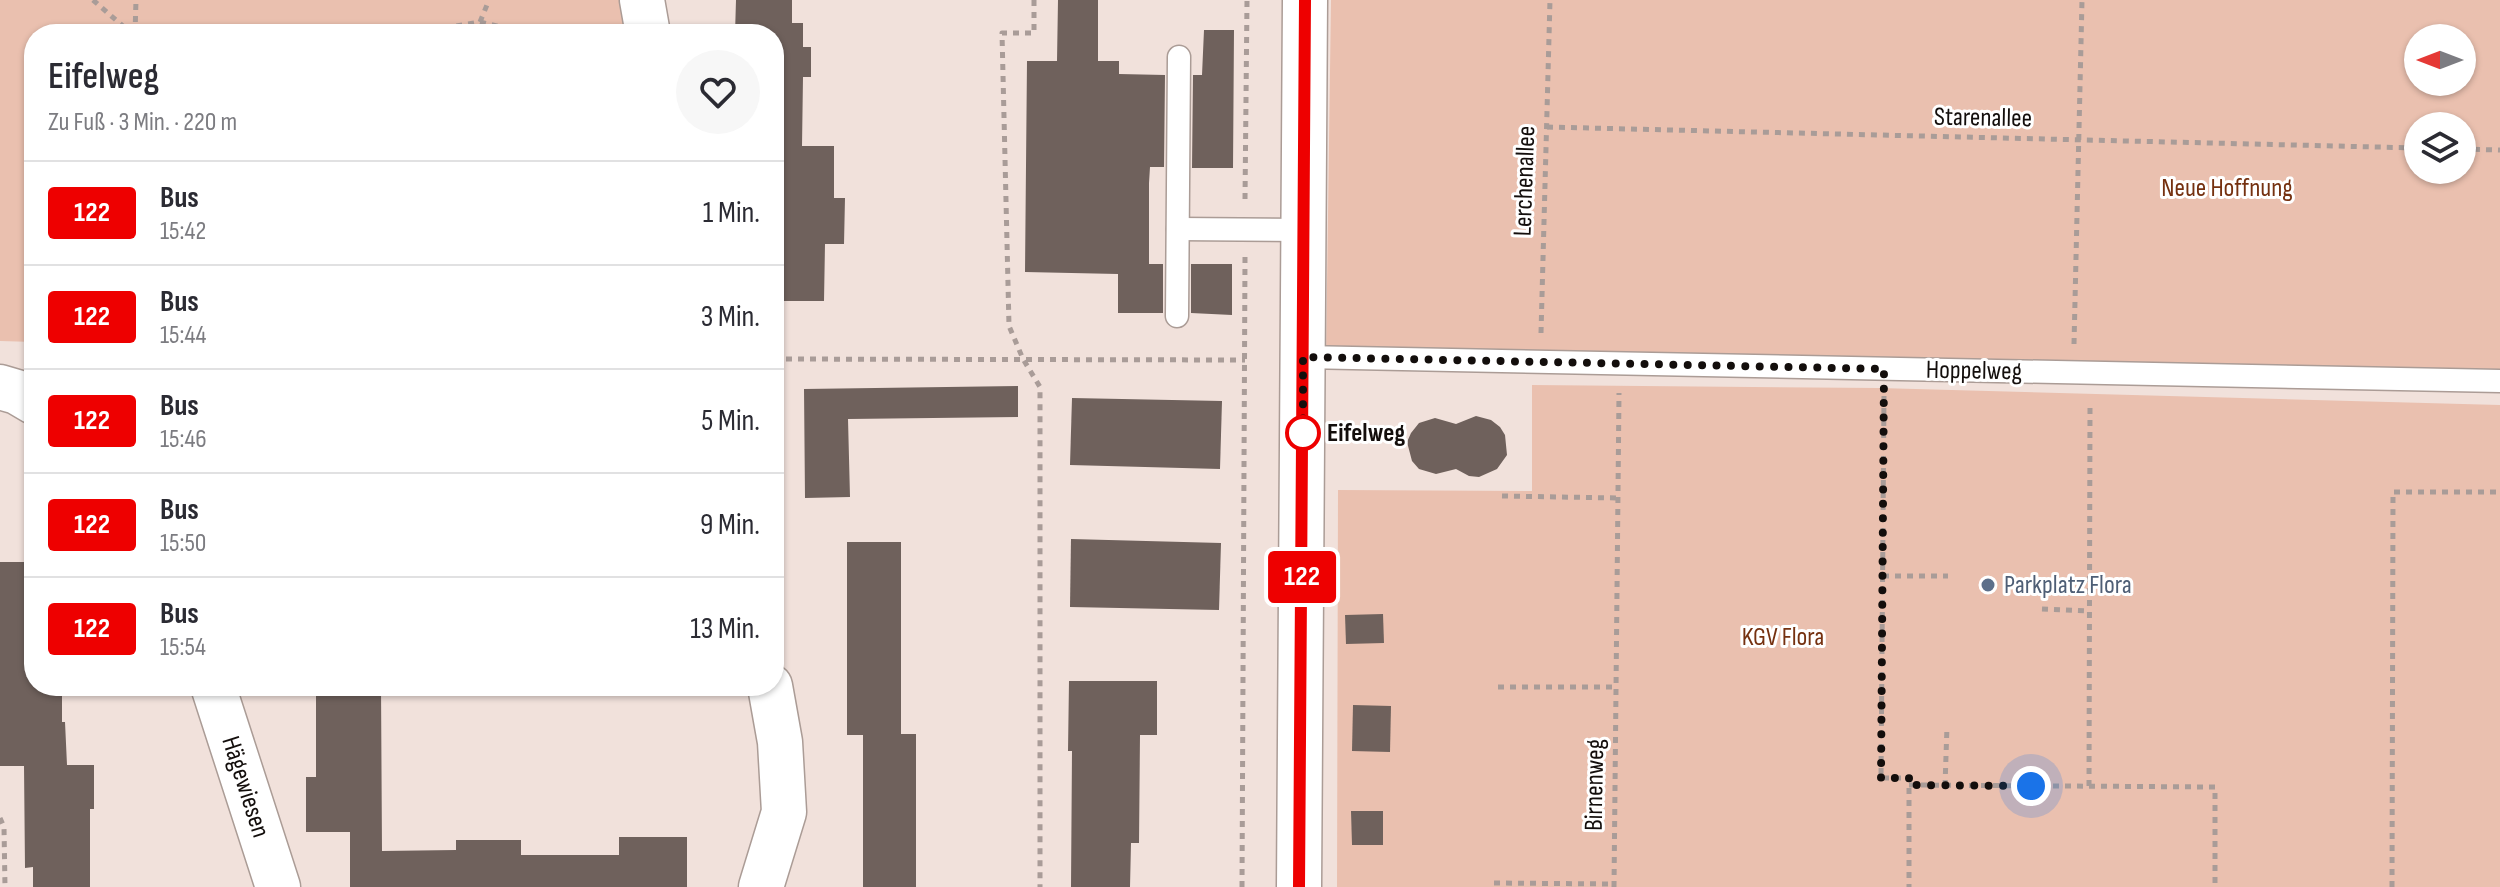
<!DOCTYPE html>
<html lang="de">
<head>
<meta charset="utf-8">
<style>
	body { margin:0; font-family:"Sofia Sans Condensed",sans-serif; background:#f7f7f7; color:#2b2b33; height:100vh; display:flex; flex-direction:column; font-size:30px; white-space:nowrap }
	* { box-sizing:border-box; margin:0 }
	p { font-size:26px; color:#7c7c81 }
	.icon { flex:none; width:44px; height:44px; fill:none; stroke:currentColor; stroke-width:2; stroke-linecap:round; stroke-linejoin:round }
	.map { position:relative; flex:1; overflow:hidden }
	.sheet { position:absolute; left:24px; top:24px; width:760px; height:672px; display:flex; flex-direction:column; background:#fff; border-radius:32px; box-shadow:0 2px 6px #0004 }
	.sheet>* { flex:none }
	.badge { padding:0 16px; border-radius:6px; font-size:28px; line-height:52px }
	.needle { width:52px; rotate:270deg }
	.controls { position:absolute; left:2404px; top:24px; display:grid; gap:16px }
	.controls a { display:grid; place-items:center; width:72px; height:72px; border-radius:50%; background:#fff; box-shadow:0 2px 6px #0004; font-size:40px }
	.you { position:absolute; width:40px; height:40px; margin:-20px; border:6px solid #fff; border-radius:50%; background:#1a73e8; box-shadow:0 0 0 12px #1a73e833 }
	.map>.badge { position:absolute; translate:-50% -50%; box-shadow:0 0 0 4px #fff }
	.round { display:grid; place-items:center; flex:none; width:84px; height:84px; border-radius:42px; background:#f7f7f7 }
	.head { display:flex; align-items:center; justify-content:space-between; height:136px; padding:0 24px }
	h1 { font-size:38px; font-weight:600; line-height:60px }
	ul { padding:0; list-style:none }
	li { display:flex; align-items:center; gap:24px; height:104px; padding:0 24px; border-top:2px solid #e1e1e2 }
	li div { flex:1 }
	li b { display:block; font-size:30px }
	li em { font-style:normal }
	li .badge { min-width:88px; font-weight:700; text-align:center }
	.map>svg:first-child { display:block }
</style>
</head>
<body>
<div class="map">
<svg width="2500" height="887" viewBox="0 0 2500 887">
	<rect width="100%" height="100%" fill="#f1e1db"/>
	<g fill="#eac0af" fill-rule="evenodd">
		<polygon points="0,0 642,0 648,34 34,34 34,342 0,341"/>
		<path d="M1331,0H2500V381L1326,358ZM2418,38H2462V82H2418ZM2418,126H2462V170H2418Z"/>
		<polygon points="1532,385 1879,388 2500,405 2500,887 1337,887 1338,490 1532,491"/>
	</g>
	<g fill="#6f615c">
		<polygon points="736,0 792,0 792,23 803,23 803,47 811,47 811,77 803,77 802,146 834,146 834,198 845,198 844,244 825,244 824,301 774,301 774,34 735,34"/>
		<polygon points="1058,0 1098,0 1098,61 1119,61 1119,74 1165,75 1164,167 1150,167 1149,183 1149,264 1163,264 1163,313 1118,313 1118,274 1025,272 1027,61 1057,61"/>
		<polygon points="1204,30 1234,30 1233,168 1192,168 1193,75 1202,75"/>
		<polygon points="1191,264 1232,264 1232,315 1191,313"/>
		<polygon points="1018,386 1018,417 848,419 850,497 805,498 804,389"/>
		<polygon points="1072,398 1222,401 1220,469 1070,465"/>
		<polygon points="1476,416 1491,420 1500,427 1505,435 1507,455 1497,469 1479,477 1469,476 1456,469 1436,474 1419,469 1412,461 1407,442 1411,433 1419,423 1435,418 1456,424"/>
		<polygon points="1071,539 1221,543 1219,610 1070,607"/>
		<polygon points="847,542 901,542 901,734 916,734 916,887 863,887 863,735 847,735"/>
		<polygon points="0,562 34,562 34,686 57,686 57,691 62,691 62,722 65,722 67,765 94,765 94,809 90,809 90,887 33,887 33,867 25,868 24,766 0,766"/>
		<polygon points="1383,614 1384,643 1346,644 1345,615"/>
		<polygon points="1069,681 1157,681 1157,735 1140,735 1139,843 1131,843 1130,887 1071,887 1072,751 1068,751"/>
		<polygon points="316,686 381,686 382,851 456,850 456,840 521,840 521,855 619,855 619,837 687,837 687,887 350,887 350,832 306,832 306,777 316,777"/>
		<polygon points="1353,705 1391,706 1390,752 1352,751"/>
		<polygon points="1351,811 1383,811 1383,845 1352,845"/>
	</g>
	<g fill="none" stroke-linecap="round" stroke-linejoin="round">
		<defs>
			<g id="lane">
				<polyline points="1178,229 1304,230"/>
				<polyline points="1177,316 1179,57"/>
				<polyline points="1303,357 2500,381"/>
			</g>
			<g id="street">
				<polyline points="642,0 648,34"/>
				<polyline points="0,387 17,392 34,402"/>
				<path id="s1" d="M213,686L278,887"/>
				<polyline points="761,887 784,812 780,742 770,686"/>
			</g>
			<polyline id="secondary" points="1299,887 1305,0"/>
		</defs>
		<use href="#lane" stroke="#ab9c96" stroke-width="25"/>
		<use href="#street" stroke="#ab9c96" stroke-width="47"/>
		<use href="#secondary" stroke="#ab9c96" stroke-width="47"/>
		<g stroke="#a99c98" stroke-width="5" stroke-dasharray="6 6" stroke-linecap="butt">
			<polyline points="93,0 132,34"/>
			<polyline points="1034,0 1034,33 1002,33 1009,326 1023,359 1040,387 1040,887"/>
			<polyline points="480,22 489,0"/>
			<polyline points="135,34 136,0"/>
			<polyline points="409,34 480,22 531,34"/>
			<polyline points="1547,127 2418,148"/>
			<polyline points="2462,149 2500,150"/>
			<polyline points="1245,199 1247,0"/>
			<polyline points="1541,333 1550,0"/>
			<polyline points="2074,344 2082,0"/>
			<polyline points="774,359 1245,360"/>
			<polyline points="1884,396 1881,778 1909,778 1909,887"/>
			<polyline points="1502,496 1618,498"/>
			<polyline points="1883,576 1948,576"/>
			<polyline points="2042,609 2089,611"/>
			<polyline points="1498,687 1616,687"/>
			<polyline points="1909,785 2215,787 2215,887"/>
			<polyline points="1945,786 1947,726"/>
			<polyline points="2089,786 2090,407"/>
			<polyline points="0,818 4,827 5,887"/>
			<polyline points="1494,883 1614,884"/>
			<polyline points="1242,887 1245,257"/>
			<polyline points="1614,887 1619,393"/>
			<polyline points="2392,887 2393,492 2500,492"/>
		</g>
		<use href="#lane" stroke="#fff" stroke-width="22"/>
		<use href="#street" stroke="#fff" stroke-width="44"/>
		<use href="#secondary" stroke="#fff" stroke-width="44"/>
	</g>
	<g fill="none" stroke-linecap="round" stroke-linejoin="round">
		<defs>
			<polyline id="line" points="1299,887 1305,0"/>
		</defs>
		<use href="#line" stroke="#fff" stroke-width="18"/>
		<use href="#line" stroke="#e00" stroke-width="12"/>
		<polyline stroke="#130e0c" stroke-width="8" stroke-dasharray="0 14.4" points="1303,433 1303,357 1884,369 1881,778 1909,778 1909,785 2031,786"/>
	</g>
	<circle fill="#fff" stroke="#e00" stroke-width="4" cx="1303" cy="433" r="16"/>
	<circle fill="#5c6f8a" stroke="#fff" stroke-width="3" cx="1988" cy="585" r="8"/>
	<g text-anchor="middle" dominant-baseline="central" stroke-width="6" stroke-linejoin="round" paint-order="stroke">
		<g font-size="26" fill="#130e0c" stroke="#fff">
			<text transform="translate(1983 118) rotate(1)">Starenallee</text>
			<text transform="translate(1525 181) rotate(-88)">Lerchenallee</text>
			<text transform="translate(1974 371) rotate(1)">Hoppelweg</text>
			<text transform="translate(1595 785) rotate(-89)">Birnenweg</text>
			<text stroke="none"><textPath href="#s1" startOffset="106">Hägewiesen</textPath></text>
		</g>
		<g font-size="26" fill="#753110" stroke="#fff">
			<text x="2227" y="188">Neue Hoffnung</text>
			<text x="1783" y="637">KGV Flora</text>
		</g>
		<g font-size="26" font-weight="bold" fill="#130e0c" stroke="#fff" text-anchor="start">
			<text x="1327" y="433">Eifelweg</text>
		</g>
		<g font-size="26" fill="#4e5e75" stroke="#fff" text-anchor="start">
			<text x="2004" y="585">Parkplatz Flora</text>
		</g>
	</g>
</svg>
<div class="controls">
<a><svg class="needle" viewBox="-14 -14 28 28"><path d="M0-13l5 13h-10z" fill="#e53935"/><path d="M0 13l5-13h-10z" fill="#7c7c81"/></svg></a>
<a><svg class="icon" aria-label="layers" viewBox="0 0 24 24"><path d="M12 4l9 5-9 5-9-5zM3 14l9 5 9-5"/></svg></a>
</div>
<div class="you" style="left:2031px;top:786px"></div>
<b class="badge" style="left:1302px;top:577px;background:#e00;color:#fff">122</b>
<section class="sheet">
<div class="head"><div><h1>Eifelweg</h1><p>Zu Fuß · 3 Min. · 220 m</p></div><a class="round"><svg class="icon" aria-label="heart" viewBox="0 0 24 24"><path d="M12 20l-8-8c-3-5 5-10 8-4 3-6 11-1 8 4z"/></svg></a></div>
<ul>
<li><span class="badge" style="background:#e00;color:#fff">122</span><div><b>Bus</b><p>15:42</p></div><em>1 Min.</em></li>
<li><span class="badge" style="background:#e00;color:#fff">122</span><div><b>Bus</b><p>15:44</p></div><em>3 Min.</em></li>
<li><span class="badge" style="background:#e00;color:#fff">122</span><div><b>Bus</b><p>15:46</p></div><em>5 Min.</em></li>
<li><span class="badge" style="background:#e00;color:#fff">122</span><div><b>Bus</b><p>15:50</p></div><em>9 Min.</em></li>
<li><span class="badge" style="background:#e00;color:#fff">122</span><div><b>Bus</b><p>15:54</p></div><em>13 Min.</em></li>
</ul>
</section>
</div>
</body>
</html>
